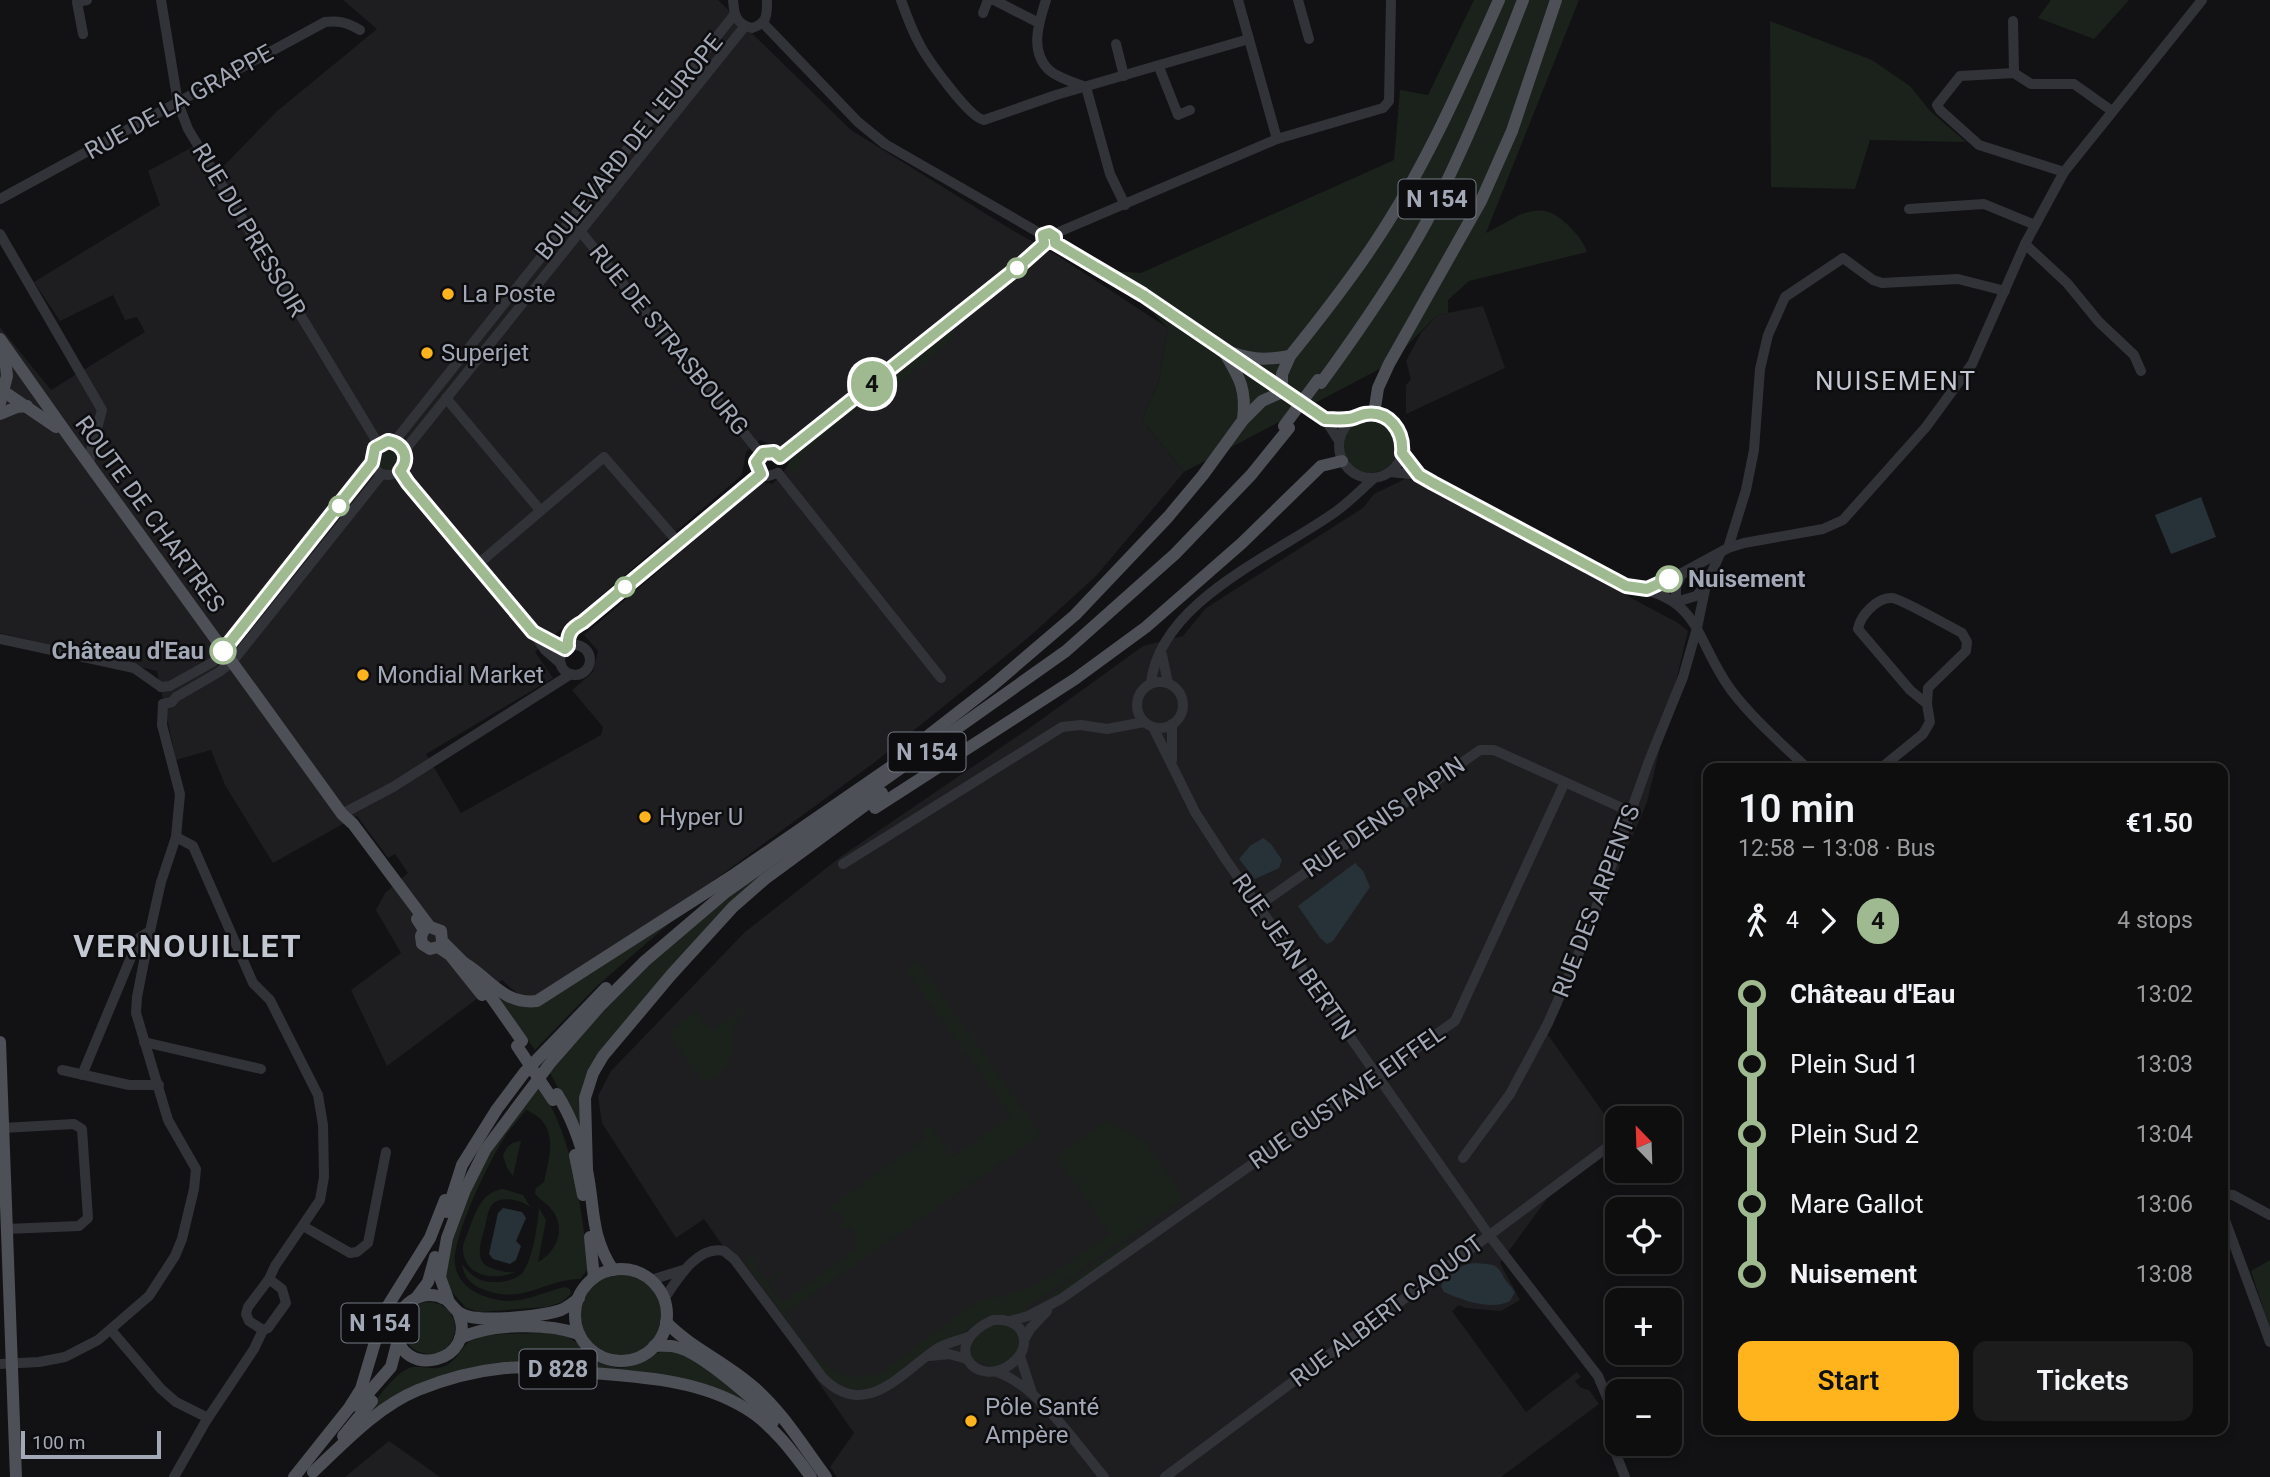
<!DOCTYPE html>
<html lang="en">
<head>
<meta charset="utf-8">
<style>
	body { margin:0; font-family:Roboto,sans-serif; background:#1c1c1d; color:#f1f3f6; height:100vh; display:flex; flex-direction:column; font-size:26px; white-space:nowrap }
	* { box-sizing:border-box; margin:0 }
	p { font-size:23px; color:#9b9c9e }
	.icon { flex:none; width:38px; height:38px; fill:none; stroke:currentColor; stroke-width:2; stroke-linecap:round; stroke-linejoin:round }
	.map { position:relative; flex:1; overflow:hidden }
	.panel { position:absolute; left:1703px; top:763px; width:525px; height:672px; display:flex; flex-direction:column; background:#0e0e0f; border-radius:14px; box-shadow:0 4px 10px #0003,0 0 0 2px #2e2e2f }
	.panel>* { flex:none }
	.badge { padding:0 14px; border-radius:23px; font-size:24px; line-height:46px }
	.needle { width:46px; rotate:337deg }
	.fabs { position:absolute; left:1605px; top:1106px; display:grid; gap:14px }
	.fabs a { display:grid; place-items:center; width:77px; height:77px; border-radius:14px; background:#0e0e0f; box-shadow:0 4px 10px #0003,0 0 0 2px #2e2e2f; font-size:35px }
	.scale { position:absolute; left:21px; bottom:18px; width:140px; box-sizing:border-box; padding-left:7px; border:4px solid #a2a8b6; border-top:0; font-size:19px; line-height:24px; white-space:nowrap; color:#a2a8b6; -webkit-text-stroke:5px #0d0d0f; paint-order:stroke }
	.map>.badge { position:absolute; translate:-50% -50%; box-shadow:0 0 0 4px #fff }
	.legs { display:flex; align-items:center; gap:10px; height:77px; padding:0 35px; font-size:23px }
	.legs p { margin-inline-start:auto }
	.summary { display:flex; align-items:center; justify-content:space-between; height:119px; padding:0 35px }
	h1 { font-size:38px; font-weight:600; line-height:52px }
	.action { display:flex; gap:14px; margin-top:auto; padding:14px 35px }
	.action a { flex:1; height:80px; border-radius:14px; background:#ffb41e; color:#111; font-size:28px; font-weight:600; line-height:80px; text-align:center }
	.action a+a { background:#1c1c1d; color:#f1f3f6 }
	ul { padding:0 35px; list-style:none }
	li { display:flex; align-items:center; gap:24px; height:70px; font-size:26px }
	li i { display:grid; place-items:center; width:10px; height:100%; margin:0 9px; background:currentColor }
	li i::after { content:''; width:18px; height:18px; margin:-9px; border:5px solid; border-radius:50%; background:#0e0e0f }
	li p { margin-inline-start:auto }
	li:first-child i { background:linear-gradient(#0000 50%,currentColor 0) }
	li:last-child i { background:linear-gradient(currentColor 50%,#0000 0) }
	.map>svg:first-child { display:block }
</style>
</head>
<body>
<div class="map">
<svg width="2270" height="1477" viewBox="0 0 2270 1477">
	<rect width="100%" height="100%" fill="#121214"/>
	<g fill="#1e1e21" fill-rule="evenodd">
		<path d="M343,0H718L851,130L1012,230L1058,256L1168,328L1159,381L1142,420L1184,472L1096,576L1029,637L875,762L717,878L564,979L536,997H521L502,980L387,1066L351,990L401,953L376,910L385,893L408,873L395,854L388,858L357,816L273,863L225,785L211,750L176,760L157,671L0,633V327L51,390L145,332L137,317L125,320L113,295L60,321L34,282L160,205L148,171L200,143L218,172L276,112L377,29ZM876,370L884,380L793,455L787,467L773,484L763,482L584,635L598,651L593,672L572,690L603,727L601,735L461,813L426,754L553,678L535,652L742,475L746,452L760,440L779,448Z"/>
		<polygon points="1483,306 1505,368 1406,414 1406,385 1411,379 1406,361 1421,333 1437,315"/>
		<polygon points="1407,478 1678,623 1688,631 1647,802 1548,1035 1615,1129 1607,1135 1615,1146 1552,1192 1500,1263 1520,1300 1501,1311 1465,1308 1459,1305 1452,1311 1526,1412 1577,1372 1581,1377 1575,1381 1581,1388 1589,1390 1599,1404 1501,1477 837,1477 830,1467 854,1433 704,1219 676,1238 602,1123 598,1096 611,1071 745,932 843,855 1031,727 1143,646 1183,636 1206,608 1363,508 1374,494"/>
		<polygon points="389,1441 440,1477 345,1477"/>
	</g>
	<g fill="#1a221b">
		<path d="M1474,0H1579L1486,233C1515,220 1537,194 1568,225C1576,233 1584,242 1587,252L1469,281L1448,300V313L1437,315L1389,364L1184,472L1142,420L1159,381L1168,328L1110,271L1141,273L1394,160L1400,90L1428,95Z"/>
		<polygon points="2051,0 2129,0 2094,39 2038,18"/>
		<polygon points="1770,21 1872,60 1910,86 1930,111 1966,142 1870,140 1855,189 1771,187"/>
		<polygon points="951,330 955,333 955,337 887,393 882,387 847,416 846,414"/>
		<circle cx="1370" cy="445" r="28"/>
		<polygon points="843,417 845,419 799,457 804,463 793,475 788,466 789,460"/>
		<circle cx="388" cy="458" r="14"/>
		<path d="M822,832L762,879L604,1049L581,1130L550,1073C578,1038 608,1005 639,973C694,919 759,876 822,832Z"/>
		<polygon points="672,921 597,986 535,1050 493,992 511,1004 527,1006"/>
		<path d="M917,960L1041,1135L786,1313C809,1350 832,1390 881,1373L976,1302L1033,1287L1110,1234L1056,1157L1107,1121L1143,1140L1176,1184L1182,1200L1027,1307L1024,1315L1015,1317L998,1315L980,1322L882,1384C862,1393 847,1391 829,1378L745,1262L751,1256L755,1257L758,1259L753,1263L767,1282L784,1269L786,1271L768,1285L782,1303L857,1249L853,1243L858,1239L850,1227L844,1231L840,1226L846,1221L838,1210L832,1214L828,1209L926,1138L922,1132L931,1126L953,1157L1011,1115L905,969Z"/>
		<path d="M744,1007C738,1026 727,1030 733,1051L726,1067L709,1082L703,1081L671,1039L672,1029L696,1011L706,1025L708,1024L713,1030Z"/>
		<path d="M539,1086C575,1141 580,1205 589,1268L580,1279C544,1279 522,1307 480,1288C469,1283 463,1274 462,1264C471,1275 478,1282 493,1282C502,1282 512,1281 520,1275C532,1267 538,1222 539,1208L546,1220L538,1262C557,1252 567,1227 551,1209C546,1202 539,1200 535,1193L536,1188L544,1182C550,1154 560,1124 526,1110C519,1119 512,1127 506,1135C490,1159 452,1237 455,1264C458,1289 486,1300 508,1301C528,1301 546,1291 565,1287L570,1289L571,1294L562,1302L547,1307L479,1312L466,1308L445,1284L450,1238L484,1161Z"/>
		<path d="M521,1141L513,1176L507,1168L503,1156C505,1148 512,1141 521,1141Z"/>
		<path d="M503,1189L523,1195L531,1208C524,1201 505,1196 495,1202C488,1206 487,1219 485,1227C481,1243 472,1263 494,1269C501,1271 507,1273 515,1272C496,1281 465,1277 463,1251C462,1244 467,1236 469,1229C476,1212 481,1192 503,1189Z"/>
		<polygon points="1135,1236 1124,1250 1052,1300 1029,1310"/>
		<polygon points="2270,1260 2270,1329 2251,1271"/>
		<circle cx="621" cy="1315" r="40"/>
		<circle cx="429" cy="1328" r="26"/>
		<path d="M1004,1323L1015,1330C1026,1349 1012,1359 996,1368L972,1359C966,1340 985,1324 1004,1323Z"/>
		<path d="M543,1333C551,1334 562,1334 569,1338C584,1345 589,1361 608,1366C634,1373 642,1358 663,1351C685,1344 732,1389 749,1403L728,1395L504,1363L370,1415L366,1412C376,1401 397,1369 413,1367C424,1366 433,1371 445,1366C458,1360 461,1346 472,1340C488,1332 525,1334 543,1333Z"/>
	</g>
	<g fill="#273138">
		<polygon points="2201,497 2216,537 2171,554 2155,515"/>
		<polygon points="1263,838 1271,844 1282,860 1279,868 1255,879 1239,859 1250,846"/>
		<polygon points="1355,863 1363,871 1370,887 1333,941 1327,944 1320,938 1298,906"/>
		<polygon points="503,1208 522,1212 526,1218 516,1241 521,1246 516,1260 510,1264 493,1259 489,1254 498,1213"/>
		<path d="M1476,1263C1492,1265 1497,1262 1504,1278C1507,1283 1512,1287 1515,1292L1510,1301C1492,1311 1461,1300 1444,1292L1441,1286C1445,1273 1462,1263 1476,1263Z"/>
	</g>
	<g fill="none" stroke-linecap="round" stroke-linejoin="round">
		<g stroke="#323339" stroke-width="10">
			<polyline points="161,0 178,103 188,129 379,445"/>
			<path d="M733,0C734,15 736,24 752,28C768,23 767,14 767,0"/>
			<path d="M901,0C906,14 911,28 918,41C925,56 969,118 984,120L1056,95L1249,39"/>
			<polyline points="994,0 1039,23"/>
			<path d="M1046,0C1039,22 1029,51 1049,70C1058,78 1075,83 1086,87L1110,174L1125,205"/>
			<polyline points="1238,0 1277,139"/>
			<polyline points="1298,0 1309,39"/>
			<polyline points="983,13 988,0"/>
			<polyline points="2013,21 2014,73"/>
			<polyline points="763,23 858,122 885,144 1043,235"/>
			<polyline points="83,34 77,2 87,0"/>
			<polyline points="1116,44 1124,76"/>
			<polyline points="1159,67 1178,115 1190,110"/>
			<polyline points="2064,172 1979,145 1940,110 1937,105 1960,76 2014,73 2031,84 2074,84 2112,111"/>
			<path d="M0,199L325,22C339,20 348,23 360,30"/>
			<polyline points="1909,209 1984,204 2035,225"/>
			<polyline points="576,226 761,454"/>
			<polyline points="0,234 102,410 91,450 89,465"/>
			<polyline points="1054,234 1277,139 1383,108 1389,101 1391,0"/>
			<polyline points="1044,244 1043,235 1049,233 1054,234 1055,243 1143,295 1325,419 1339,441"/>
			<polyline points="2025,244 2067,283 2099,322 2134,355 2141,371"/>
			<polyline points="446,398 540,510"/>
			<circle cx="1371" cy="446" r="32"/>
			<polyline points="1325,419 1352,420"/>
			<circle cx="388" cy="458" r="17"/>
			<polyline points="394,442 734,15"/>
			<polyline points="404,451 745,26"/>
			<path d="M1402,453L1419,475L1433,483L1626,586C1703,597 1693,638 1731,690C1753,719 1781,743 1807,768"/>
			<polyline points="761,454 756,462 761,473 768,476 778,473"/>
			<polyline points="761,454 770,451 780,457"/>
			<polyline points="780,457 1017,268 1044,244"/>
			<polyline points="400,471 533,632 545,650 561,664"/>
			<polyline points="1390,472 1419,475"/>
			<polyline points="778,473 941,678"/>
			<polyline points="1728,548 1746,490 1754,450 1760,369 1768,335 1785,297 1843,258 1873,280 1882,283 1958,279 2005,291"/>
			<polyline points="477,565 604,457 678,542"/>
			<polyline points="1706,585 1696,596 1676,602 1676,587 1682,573 1728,548 1744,543 1823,529 1843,520 1926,427 1972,364 2025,244 2064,172 2202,0"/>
			<polyline points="1647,589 1682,573 1694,572 1702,578 1706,585"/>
			<polyline points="536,634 565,649"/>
			<polyline points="0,639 134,668 161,687"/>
			<circle cx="575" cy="660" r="15"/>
			<path d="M568,647C567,633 572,628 583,622L761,473"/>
			<polyline points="1162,655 1168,683"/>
			<circle cx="1160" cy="705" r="23"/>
			<path d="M1151,683C1160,600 1278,554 1338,510C1350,501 1362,489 1374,478"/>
			<polyline points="161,687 170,686 213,662 372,463"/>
			<polyline points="163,704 172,702 176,697 219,672 232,662 382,474"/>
			<polyline points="1172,724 1172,760"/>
			<polyline points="1153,727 1195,812 1226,860 1489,1235 1598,1376 1609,1402 1612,1444 1625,1477"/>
			<path d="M1881,768L1923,734L1930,722L1927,704L1928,688L1966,651L1967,642L1962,633C1950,627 1902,599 1892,598C1877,597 1860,616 1858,629L1910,690L1927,704"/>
			<polyline points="342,814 393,787 571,674"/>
			<polyline points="176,837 193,846 253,983 270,1000 318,1095 323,1125 324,1177 320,1200 275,1266 269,1279 248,1307 246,1314 249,1321 263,1330 268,1328 286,1303 282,1289 269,1279"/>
			<polyline points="843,864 1062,727 1081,725 1107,729 1144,722"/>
			<polyline points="1258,906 1480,750 1494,750 1631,812"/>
			<polyline points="144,1042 261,1069"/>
			<polyline points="62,1070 129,1085 159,1085"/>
			<polyline points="82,1075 139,938 150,931"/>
			<polyline points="3,1128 74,1124 82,1129 88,1218 79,1226 6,1229"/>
			<polyline points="1463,1158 1510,1094 1531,1055 1548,1023 1585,939 1649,761 1683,677 1697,628 1706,585 1720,554"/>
			<polyline points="2222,1194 2233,1195 2270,1215"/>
			<polyline points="2222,1212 2270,1342"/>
			<polyline points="303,1226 350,1253 357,1252 368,1243 386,1152"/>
			<polyline points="651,1280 683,1270"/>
			<path d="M664,1299C677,1280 697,1245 724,1251L734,1259L823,1378C865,1420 900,1374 935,1350C945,1343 958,1341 970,1336"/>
			<path d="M993,1320C1008,1318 1024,1325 1024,1342C1024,1352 1018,1358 1011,1364C978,1390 937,1345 993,1320Z"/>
			<polyline points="1010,1321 1028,1316 1061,1299 1455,1021 1564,784"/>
			<polyline points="111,1330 161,1389 176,1402 208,1418"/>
			<polyline points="1024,1340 1030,1329 1047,1311"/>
			<polyline points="930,1356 949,1354 967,1359"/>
			<polyline points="1020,1356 1032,1393"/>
			<polyline points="0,1364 39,1362 65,1357 98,1340 149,1296 175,1256 182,1239 194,1189 196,1169 168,1120 136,1013 137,997 150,931 161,882 176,837 180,794 162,725 163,704"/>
			<path d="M997,1372C1038,1386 1076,1444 1104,1477"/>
			<polyline points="174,1477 206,1421 254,1349 263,1330"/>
			<polyline points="1165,1477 1609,1146"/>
		</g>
		<g stroke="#4e5058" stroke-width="12">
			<polyline points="0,339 70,438 342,814 353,824 430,927 441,931 442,941 468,967"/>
			<path d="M1223,350C1239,377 1247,388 1243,420"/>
			<path d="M1223,350C1249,359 1262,361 1290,356"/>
			<path d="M1321,383C1359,331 1396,278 1427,221C1464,150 1494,75 1523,0"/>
			<polyline points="0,389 56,427"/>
			<polyline points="0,403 7,376 4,347"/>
			<polyline points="0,414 17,407 27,406"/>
			<polyline points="1374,414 1378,388 1389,364 1481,201 1512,131 1556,0"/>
			<path d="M929,735L992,686L1075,615L1168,517L1203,475L1243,420L1262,401L1282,392V374L1290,356C1319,320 1348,283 1374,244C1425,168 1462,83 1499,0"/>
			<polyline points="875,808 1075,679 1146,627 1242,543 1321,466 1342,461"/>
			<polyline points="417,919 424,930 421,936 422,944 430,949 438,947 450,955 482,995"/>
			<path d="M464,963C490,978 503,1005 537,1001L735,874L937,735"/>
			<polyline points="480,981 522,1041"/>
			<polyline points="0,1042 16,1477"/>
			<path d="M557,1094C572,1118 581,1143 587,1170C595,1209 590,1235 613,1270"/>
			<polyline points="575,1155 583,1195"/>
			<polyline points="587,1170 585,1098 593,1073 603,1056 671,975 733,907 765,879 882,793"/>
			<polyline points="447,1212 462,1165 497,1109 524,1073 606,988"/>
			<polyline points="590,1237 594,1278"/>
			<circle cx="621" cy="1315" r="46"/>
			<polyline points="416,1298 428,1282 435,1257"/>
			<polyline points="449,1302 440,1277 447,1238 465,1190 485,1150 551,1062 600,1006 645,961 726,892 1066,651 1175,554 1251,475 1289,428"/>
			<path d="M458,1312C480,1363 399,1381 396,1330C395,1306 423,1286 445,1299C451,1302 454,1310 460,1313C476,1324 543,1316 561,1310C568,1307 573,1303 579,1298"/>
			<path d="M666,1322C690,1347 723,1361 750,1384C781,1409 802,1445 826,1477"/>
			<path d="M460,1338C491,1323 548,1323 579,1334"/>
			<path d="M654,1346C661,1346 669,1345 676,1347C700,1352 759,1402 773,1422"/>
			<polyline points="357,1406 391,1367 398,1340"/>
			<polyline points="343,1436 372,1401"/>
			<path d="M313,1472C344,1443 377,1407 418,1390C445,1379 475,1371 505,1368C530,1366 555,1369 580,1372C635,1377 696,1378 745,1408C772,1424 793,1452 811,1477"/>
			<polyline points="294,1477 349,1408 361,1389 384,1312 430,1238 445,1200"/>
		</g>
		<g stroke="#4e5058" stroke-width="12">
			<polyline points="1284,426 1318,380"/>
			<polyline points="517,1046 553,1100"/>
		</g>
	</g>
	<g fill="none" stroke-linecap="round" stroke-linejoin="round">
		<defs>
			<path id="line-1" d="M223,651L372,463L375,448L388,441C405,444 410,459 400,471L408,483L533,632L565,649L568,646C567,633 572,628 583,622L761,474L756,462L763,453L774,452L780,457L1017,268L1044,244L1043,235L1049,233L1055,237V243L1143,295L1325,419C1333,419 1341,420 1348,419C1354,419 1359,415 1365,414C1389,410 1404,431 1402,453L1419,475L1433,483L1626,586L1647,589L1669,579"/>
		</defs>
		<use href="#line-1" stroke="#fff" stroke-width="16"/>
		<use href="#line-1" stroke="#9fb990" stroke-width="10"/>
	</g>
	<g fill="#fff" stroke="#9fb990" stroke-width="3.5">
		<circle cx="1017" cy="268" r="9"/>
		<circle cx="339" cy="506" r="9"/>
		<circle cx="1669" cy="579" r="12"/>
		<circle cx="625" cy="587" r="9"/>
		<circle cx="223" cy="651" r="12"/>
	</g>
	<g fill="#ffb41e" stroke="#0d0d0f" stroke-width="2.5">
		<circle cx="448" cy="294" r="7"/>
		<circle cx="427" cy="353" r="7"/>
		<circle cx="363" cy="675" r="7"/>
		<circle cx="645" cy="817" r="7"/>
		<circle cx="971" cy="1421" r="7"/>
	</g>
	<g text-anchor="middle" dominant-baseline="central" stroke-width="5" stroke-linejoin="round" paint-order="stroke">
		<g fill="#0d0d0f" stroke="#757a84" stroke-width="2">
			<rect x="1398.5" y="179.5" width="77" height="39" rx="5"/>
			<rect x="888.5" y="732.5" width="77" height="39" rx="5"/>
			<rect x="341.5" y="1303.5" width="77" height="39" rx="5"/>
			<rect x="519.5" y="1349.5" width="77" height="39" rx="5"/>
		</g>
		<g font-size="23" font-weight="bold" fill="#a2a8b6">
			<text x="1437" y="199">N 154</text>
			<text x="927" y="752">N 154</text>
			<text x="380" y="1323">N 154</text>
			<text x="558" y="1369">D 828</text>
		</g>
		<g font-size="24" fill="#a2a8b6" stroke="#0d0d0f">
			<text transform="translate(179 102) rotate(-29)">RUE DE LA GRAPPE</text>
			<text transform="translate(629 147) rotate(-51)">BOULEVARD DE L'EUROPE</text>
			<text transform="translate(249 230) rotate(59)">RUE DU PRESSOIR</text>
			<text transform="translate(669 340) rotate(51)">RUE DE STRASBOURG</text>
			<text transform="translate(150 514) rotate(54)">ROUTE DE CHARTRES</text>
			<text transform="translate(1384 817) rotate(-35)">RUE DENIS PAPIN</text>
			<text transform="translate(1596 901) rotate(-69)">RUE DES ARPENTS</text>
			<text transform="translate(1294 957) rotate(55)">RUE JEAN BERTIN</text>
			<text transform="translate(1347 1097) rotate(-35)">RUE GUSTAVE EIFFEL</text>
			<text transform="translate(1387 1311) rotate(-37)">RUE ALBERT CAQUOT</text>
		</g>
		<g font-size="24" fill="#a2a8b6" stroke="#0d0d0f" text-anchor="start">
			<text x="462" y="294">La Poste</text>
			<text x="441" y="353">Superjet</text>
			<text x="377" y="675">Mondial Market</text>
			<text x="659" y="817">Hyper U</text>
			<text x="985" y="1407">Pôle Santé<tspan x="985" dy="28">Ampère</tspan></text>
		</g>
		<g font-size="24" font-weight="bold" fill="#a2a8b6" stroke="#0d0d0f" text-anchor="start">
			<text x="1688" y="579">Nuisement</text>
			<text x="204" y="651" text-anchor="end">Château d'Eau</text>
		</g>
		<g font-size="26" letter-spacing="2" fill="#c3c7d1" stroke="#0d0d0f">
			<text x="1896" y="381">NUISEMENT</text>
		</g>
		<g font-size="32" font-weight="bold" letter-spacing="2" fill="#c3c7d1" stroke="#0d0d0f">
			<text x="188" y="946">VERNOUILLET</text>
		</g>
	</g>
</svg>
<div class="fabs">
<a><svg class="needle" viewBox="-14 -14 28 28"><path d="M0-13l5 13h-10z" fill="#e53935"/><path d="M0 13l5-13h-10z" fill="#9b9c9e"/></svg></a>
<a><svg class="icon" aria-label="locate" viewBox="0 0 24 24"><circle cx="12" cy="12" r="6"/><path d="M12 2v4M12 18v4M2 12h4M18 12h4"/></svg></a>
<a>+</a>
<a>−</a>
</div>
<div class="scale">100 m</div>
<b class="badge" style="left:872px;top:384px;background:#9fb990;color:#111">4</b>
<section class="panel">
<div class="summary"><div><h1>10 min</h1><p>12:58 – 13:08 · Bus</p></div><b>€1.50</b></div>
<div class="legs"><svg class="icon" aria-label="walk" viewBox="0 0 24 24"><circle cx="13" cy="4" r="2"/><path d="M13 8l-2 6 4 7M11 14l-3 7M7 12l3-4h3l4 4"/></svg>4<svg class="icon" aria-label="forward" viewBox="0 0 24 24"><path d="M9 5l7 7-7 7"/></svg><b class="badge" style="background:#9fb990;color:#111">4</b><p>4 stops</p></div>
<ul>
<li><i style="color:#9fb990"></i><b>Château d'Eau</b><p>13:02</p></li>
<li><i style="color:#9fb990"></i><span>Plein Sud 1</span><p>13:03</p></li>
<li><i style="color:#9fb990"></i><span>Plein Sud 2</span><p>13:04</p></li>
<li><i style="color:#9fb990"></i><span>Mare Gallot</span><p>13:06</p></li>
<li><i style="color:#9fb990"></i><b>Nuisement</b><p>13:08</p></li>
</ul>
<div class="action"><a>Start</a><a>Tickets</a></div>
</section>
</div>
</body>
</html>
